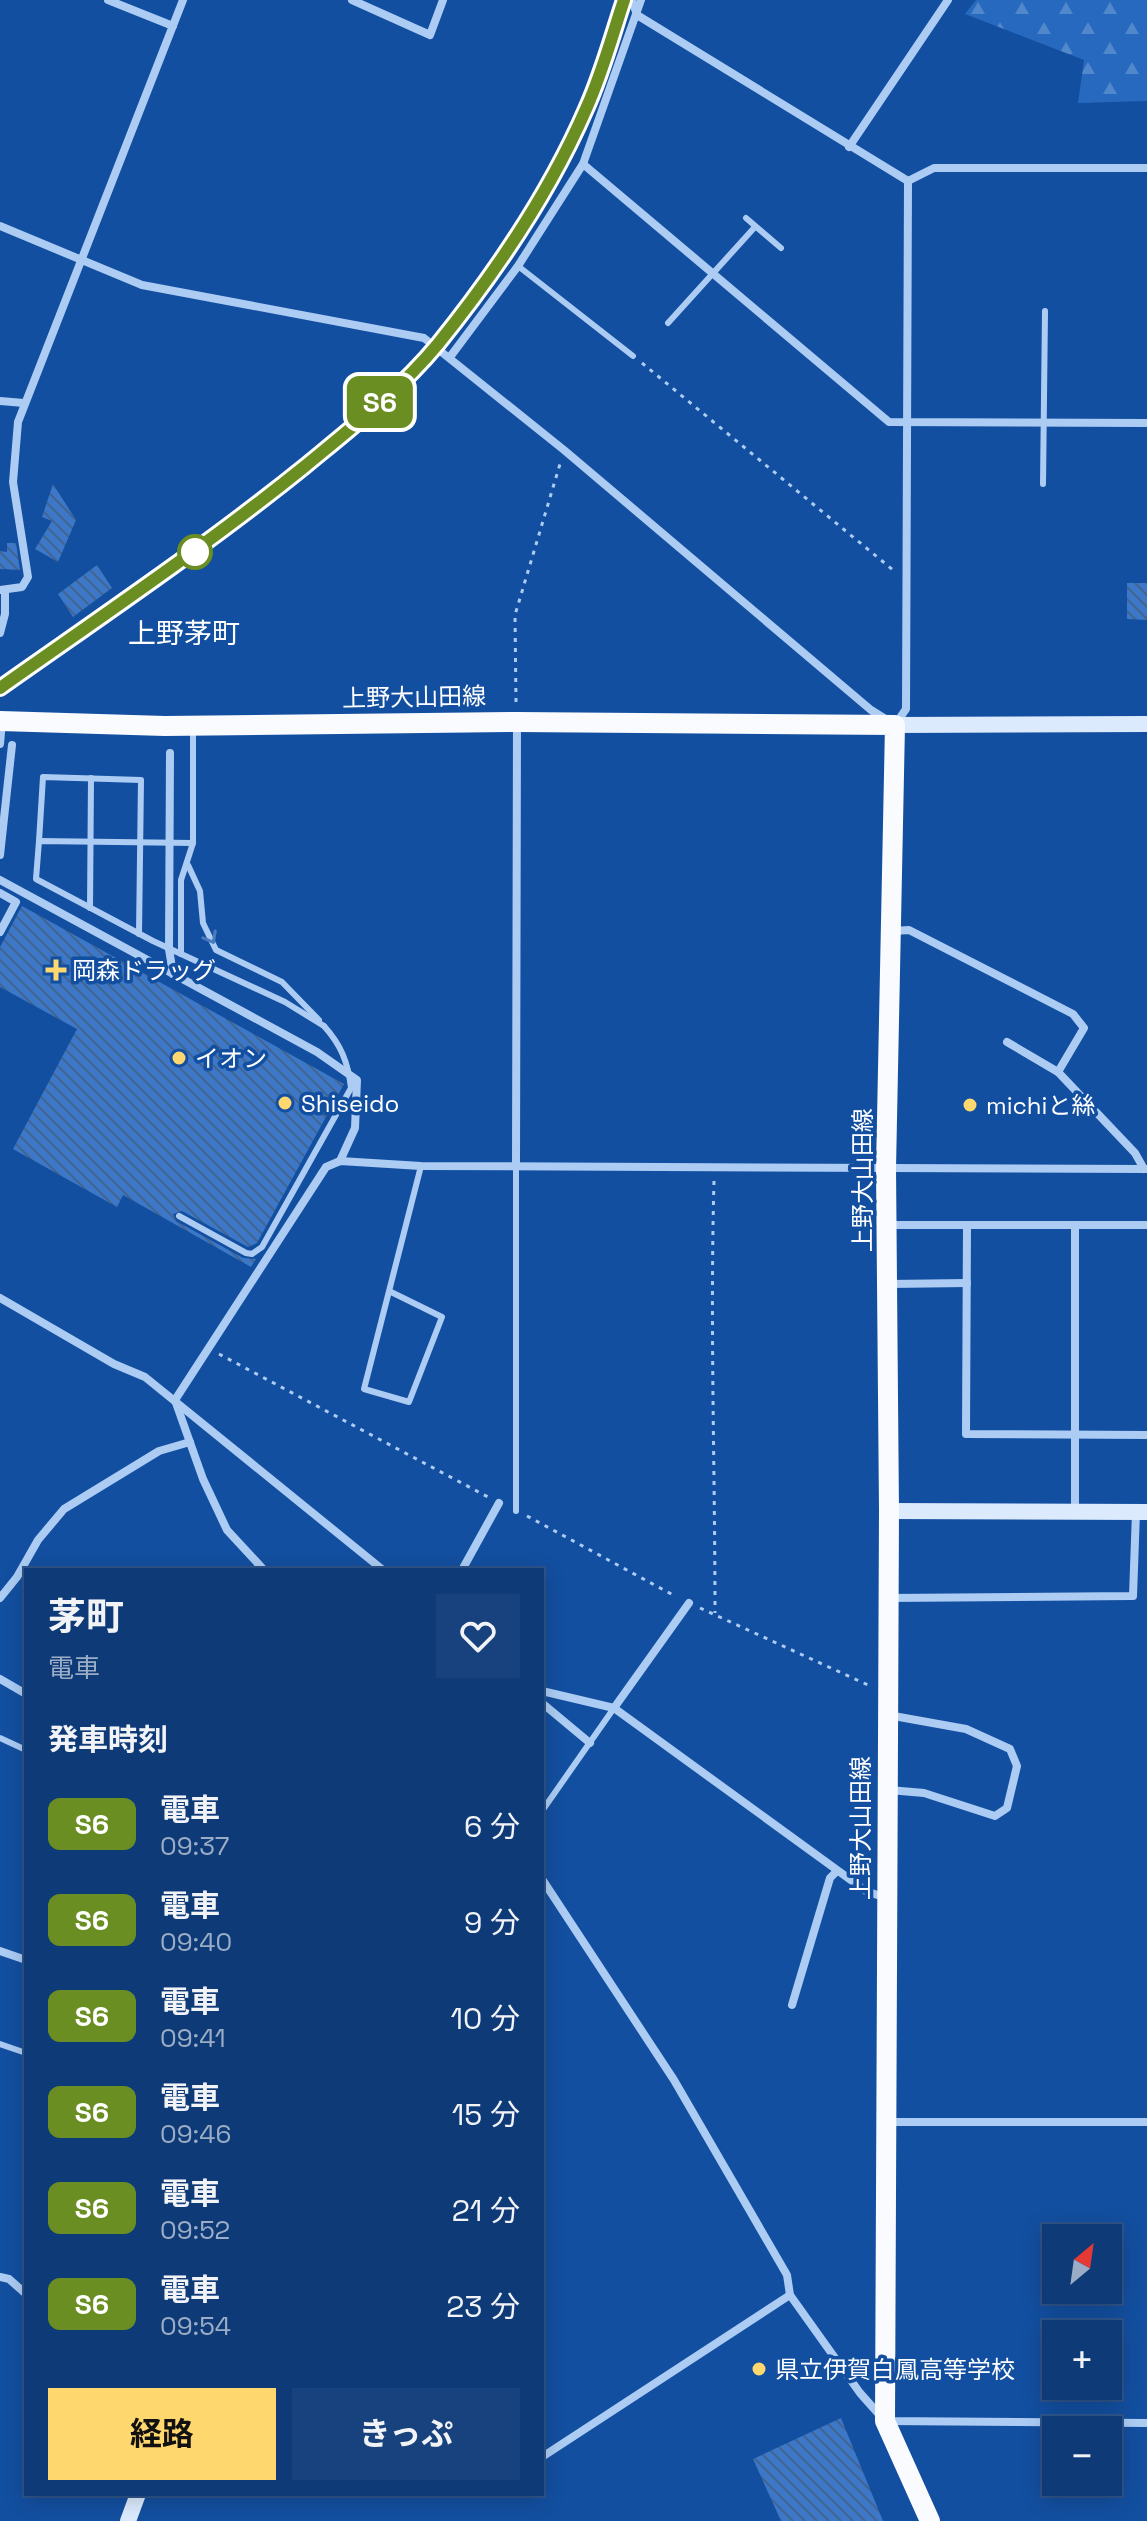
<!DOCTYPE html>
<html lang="ja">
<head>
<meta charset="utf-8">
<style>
	body { margin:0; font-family:"Space Grotesk","Noto Sans JP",sans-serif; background:#17427d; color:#f1f3f6; height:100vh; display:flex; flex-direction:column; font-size:30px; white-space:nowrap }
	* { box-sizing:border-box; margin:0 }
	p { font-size:26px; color:#9badc6 }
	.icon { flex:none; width:44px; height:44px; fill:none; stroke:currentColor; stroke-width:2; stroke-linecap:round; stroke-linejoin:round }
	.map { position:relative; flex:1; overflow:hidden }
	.side { position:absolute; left:24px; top:1568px; width:520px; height:928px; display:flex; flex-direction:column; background:#0e3b78; border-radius:0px; box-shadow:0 4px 20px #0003,0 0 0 2px #2e558a }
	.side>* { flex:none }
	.badge { padding:0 16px; border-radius:12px; font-size:28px; line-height:52px }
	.needle { width:52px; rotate:29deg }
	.controls { position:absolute; left:1042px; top:2224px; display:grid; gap:16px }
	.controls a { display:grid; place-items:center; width:80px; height:80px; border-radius:0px; background:#0e3b78; box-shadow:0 4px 20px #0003,0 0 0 2px #2e558a; font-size:40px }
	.map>.badge { position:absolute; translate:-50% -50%; box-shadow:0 0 0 4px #fff }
	h2 { padding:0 24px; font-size:30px; line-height:72px }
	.round { display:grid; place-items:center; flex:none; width:84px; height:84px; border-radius:0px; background:#17427d }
	.head { display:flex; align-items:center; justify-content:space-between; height:136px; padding:0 24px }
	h1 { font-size:38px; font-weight:700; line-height:60px }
	.action { display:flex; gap:16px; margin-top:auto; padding:16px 24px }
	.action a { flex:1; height:92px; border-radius:0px; background:#ffd76f; color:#111; font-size:32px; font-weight:700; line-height:92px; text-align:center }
	.action a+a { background:#17427d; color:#f1f3f6 }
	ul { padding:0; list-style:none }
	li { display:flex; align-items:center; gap:24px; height:96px; padding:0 24px }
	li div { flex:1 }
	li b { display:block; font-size:30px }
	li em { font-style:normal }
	li .badge { min-width:88px; font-weight:700; text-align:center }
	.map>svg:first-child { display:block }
</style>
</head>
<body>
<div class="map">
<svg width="1147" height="2521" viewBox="0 0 1147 2521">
	<defs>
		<pattern id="forest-firs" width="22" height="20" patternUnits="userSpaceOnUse" patternTransform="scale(2)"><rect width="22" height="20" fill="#2669be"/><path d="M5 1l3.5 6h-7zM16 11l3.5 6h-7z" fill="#5187cb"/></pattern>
		<pattern id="building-back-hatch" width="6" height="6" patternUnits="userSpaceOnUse" patternTransform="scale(2)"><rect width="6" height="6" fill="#3c78c7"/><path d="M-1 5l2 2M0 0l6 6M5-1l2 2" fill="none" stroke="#436490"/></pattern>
	</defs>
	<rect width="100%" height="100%" fill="#134fa0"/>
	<polygon fill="url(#forest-firs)" points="976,0 1147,0 1147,101 1078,103 1084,60 965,14"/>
	<g fill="url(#building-back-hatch)">
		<polygon points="53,484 76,520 58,562 35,549 52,521 42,517"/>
		<polygon points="7,543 16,543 20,570 0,569 0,551 7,552"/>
		<polygon points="97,565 112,588 73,617 58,594"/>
		<polygon points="1127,583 1147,583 1147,620 1127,619"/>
		<polygon points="22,906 344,1084 257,1243 248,1247 182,1211 173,1214 176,1221 243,1258 256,1259 251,1267 123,1195 117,1207 13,1149 77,1029 0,987 0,947"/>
		<polygon points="841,2418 883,2521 781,2521 753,2459"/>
	</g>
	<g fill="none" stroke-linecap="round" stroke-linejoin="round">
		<g stroke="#acccf4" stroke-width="3" stroke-dasharray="4 6" stroke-linecap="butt">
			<polyline points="642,363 893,570"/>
			<polyline points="516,702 515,615 560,464"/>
			<path d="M714,1181C710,1325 715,1469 715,1613"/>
			<polyline points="219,1354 488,1497"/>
			<polyline points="527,1516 675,1596"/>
			<polyline points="700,1608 868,1685"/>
		</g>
		<g stroke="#acccf4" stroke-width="6">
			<polyline points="746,218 781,248"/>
			<polyline points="518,266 633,356"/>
			<polyline points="668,323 754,228"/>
			<polyline points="1043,484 1045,311"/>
			<polyline points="39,841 43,777 141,780 139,934"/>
			<polyline points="193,843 39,841 36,879 153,941 285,1002 324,1026"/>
			<polyline points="188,865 200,891 203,923 216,950 282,982 319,1020"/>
			<polyline points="90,908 91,778"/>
			<polyline points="181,954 181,880 193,843 193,728"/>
			<polyline points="516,1165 516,1511"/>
			<polyline points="389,1291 442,1317 409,1402 364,1389 421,1166"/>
			<polyline points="253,1570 260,1565"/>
			<polyline points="0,1738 26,1750"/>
			<polyline points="542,1811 614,1708"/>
			<polyline points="0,2044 26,2053"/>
		</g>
		<g stroke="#acccf4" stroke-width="8">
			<polyline points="108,0 173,26"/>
			<polyline points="352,0 430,35 443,0"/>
			<polyline points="632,0 637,15 908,181"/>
			<polyline points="849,147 948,0"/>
			<polyline points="583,164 889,422 1147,423"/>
			<polyline points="908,181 934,168 1147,168"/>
			<polyline points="0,226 142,285 424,338 564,450 871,710 895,725 906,709 908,181"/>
			<polyline points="450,357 518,266 583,164 641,0"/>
			<polyline points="0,401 24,403"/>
			<polyline points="0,590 22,587 28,577 13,482 18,422 183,0"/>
			<polyline points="0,633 5,614 5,590"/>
			<polyline points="0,744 2,721"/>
			<polyline points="170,753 169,949 173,974"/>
			<polyline points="0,855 12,745"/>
			<polyline points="0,880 317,1052 357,1080 355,1128 340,1161"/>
			<polyline points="0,893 16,902 0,932"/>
			<polyline points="893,931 909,930 1073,1014 1084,1028 1058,1072"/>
			<polyline points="1007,1042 1058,1072 1135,1153 1144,1169"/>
			<polyline points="516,1165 517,722"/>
			<polyline points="888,1225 1147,1225"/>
			<polyline points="967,1225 966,1434 1147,1435"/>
			<polyline points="1075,1226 1075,1511"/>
			<polyline points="889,1284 967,1283"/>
			<polyline points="0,1298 114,1364 145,1377 383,1570"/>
			<polyline points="175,1400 326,1167 340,1161 421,1166 1147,1169"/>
			<polyline points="176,1403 203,1479 227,1530 264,1570"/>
			<polyline points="462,1570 499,1503"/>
			<polyline points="0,1598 17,1577 38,1540 64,1509 159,1451 190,1442"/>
			<polyline points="888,1598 1133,1596 1136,1512"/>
			<polyline points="0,1679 26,1694"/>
			<polyline points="542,1691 614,1708 866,1891 886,1898"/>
			<polyline points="542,1703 590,1743"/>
			<polyline points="614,1708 689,1603"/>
			<polyline points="888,1715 966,1729 1010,1749 1017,1766 1007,1808 995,1816 924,1793 889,1790"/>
			<polyline points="542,1879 674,2080 787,2275 790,2295 860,2393 885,2421 1147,2423"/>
			<polyline points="0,1951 26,1960"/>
			<polyline points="792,2005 830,1878 837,1871"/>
			<polyline points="888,2122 1147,2122"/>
			<polyline points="0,2277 9,2279 26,2294"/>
			<polyline points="542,2457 790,2295"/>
		</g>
		<g stroke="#dceafd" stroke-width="16">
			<polyline points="895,725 1147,724"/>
			<polyline points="889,1511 1147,1512"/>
			<polyline points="128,2521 138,2494"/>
		</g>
		<polyline stroke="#f9fbff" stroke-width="20" points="0,721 165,726 517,722 895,725 886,1168 889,1511 885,2421 930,2521"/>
		<path stroke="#fff" stroke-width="6" stroke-dasharray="14 6" stroke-linecap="butt" d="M0,688C104,614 209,543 308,463C353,427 401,389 438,344C497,272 549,194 586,109C602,74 612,36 624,0"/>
		<path stroke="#acccf4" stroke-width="6" d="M179,1216L246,1253L252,1254L262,1247L351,1088C348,1062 341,1045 324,1026"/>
	</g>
	<defs><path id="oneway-chevron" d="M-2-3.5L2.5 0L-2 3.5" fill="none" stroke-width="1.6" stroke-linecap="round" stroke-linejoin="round" transform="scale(2)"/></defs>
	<use stroke="#497bbd" href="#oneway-chevron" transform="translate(211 938) rotate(61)"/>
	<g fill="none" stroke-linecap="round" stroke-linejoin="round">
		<defs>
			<path id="line" d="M0,688C102,616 206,546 304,467C350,429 400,390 438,344C496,272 549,194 586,109C602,74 612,36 624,0"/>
		</defs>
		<use href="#line" stroke="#fff" stroke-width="18"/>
		<use href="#line" stroke="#6b8e23" stroke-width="12"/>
	</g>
	<circle fill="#fff" stroke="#6b8e23" stroke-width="4" cx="195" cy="552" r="16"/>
	<g fill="#ffd76f" stroke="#134fa0" stroke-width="3">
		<path d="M52 958h8v8h8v8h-8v8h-8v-8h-8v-8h8z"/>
		<circle cx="179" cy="1058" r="8"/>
		<circle cx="285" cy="1103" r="8"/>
		<circle cx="970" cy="1105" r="8"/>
		<circle cx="759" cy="2369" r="8"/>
	</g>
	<g text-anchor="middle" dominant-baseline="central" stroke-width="7" stroke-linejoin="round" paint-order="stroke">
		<g font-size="24" fill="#fff" stroke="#134fa0">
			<text transform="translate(414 697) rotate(-1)">上野大山田線</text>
			<text transform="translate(862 1180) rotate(-90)">上野大山田線</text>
			<text transform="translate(860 1828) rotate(-90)">上野大山田線</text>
		</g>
		<g font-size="24" fill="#fff" stroke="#134fa0" text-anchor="start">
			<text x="72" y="970">岡森ドラッグ</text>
			<text x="195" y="1058">イオン</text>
			<text x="301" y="1103">Shiseido</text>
			<text x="986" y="1105">michiと絲</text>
			<text x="775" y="2369">県立伊賀白鳳高等学校</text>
		</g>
		<g font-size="28" fill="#fff" stroke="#134fa0">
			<text x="184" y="633">上野茅町</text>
		</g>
	</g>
</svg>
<div class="controls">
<a><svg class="needle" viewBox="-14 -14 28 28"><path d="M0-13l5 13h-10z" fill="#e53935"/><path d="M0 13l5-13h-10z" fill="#9badc6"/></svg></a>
<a>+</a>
<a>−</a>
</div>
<b class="badge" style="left:380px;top:402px;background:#6b8e23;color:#fff">S6</b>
<section class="side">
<div class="head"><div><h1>茅町</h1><p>電車</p></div><a class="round"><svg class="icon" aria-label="heart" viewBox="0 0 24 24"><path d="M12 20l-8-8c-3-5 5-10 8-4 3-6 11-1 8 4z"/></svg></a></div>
<h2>発車時刻</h2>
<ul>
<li><span class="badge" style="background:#6b8e23;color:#fff">S6</span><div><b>電車</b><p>09:37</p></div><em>6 分</em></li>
<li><span class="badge" style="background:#6b8e23;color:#fff">S6</span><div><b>電車</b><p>09:40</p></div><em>9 分</em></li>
<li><span class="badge" style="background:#6b8e23;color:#fff">S6</span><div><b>電車</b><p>09:41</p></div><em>10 分</em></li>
<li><span class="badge" style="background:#6b8e23;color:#fff">S6</span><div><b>電車</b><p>09:46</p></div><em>15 分</em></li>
<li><span class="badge" style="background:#6b8e23;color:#fff">S6</span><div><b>電車</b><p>09:52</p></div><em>21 分</em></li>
<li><span class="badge" style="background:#6b8e23;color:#fff">S6</span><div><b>電車</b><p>09:54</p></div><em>23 分</em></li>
</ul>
<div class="action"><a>経路</a><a>きっぷ</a></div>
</section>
</div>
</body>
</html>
